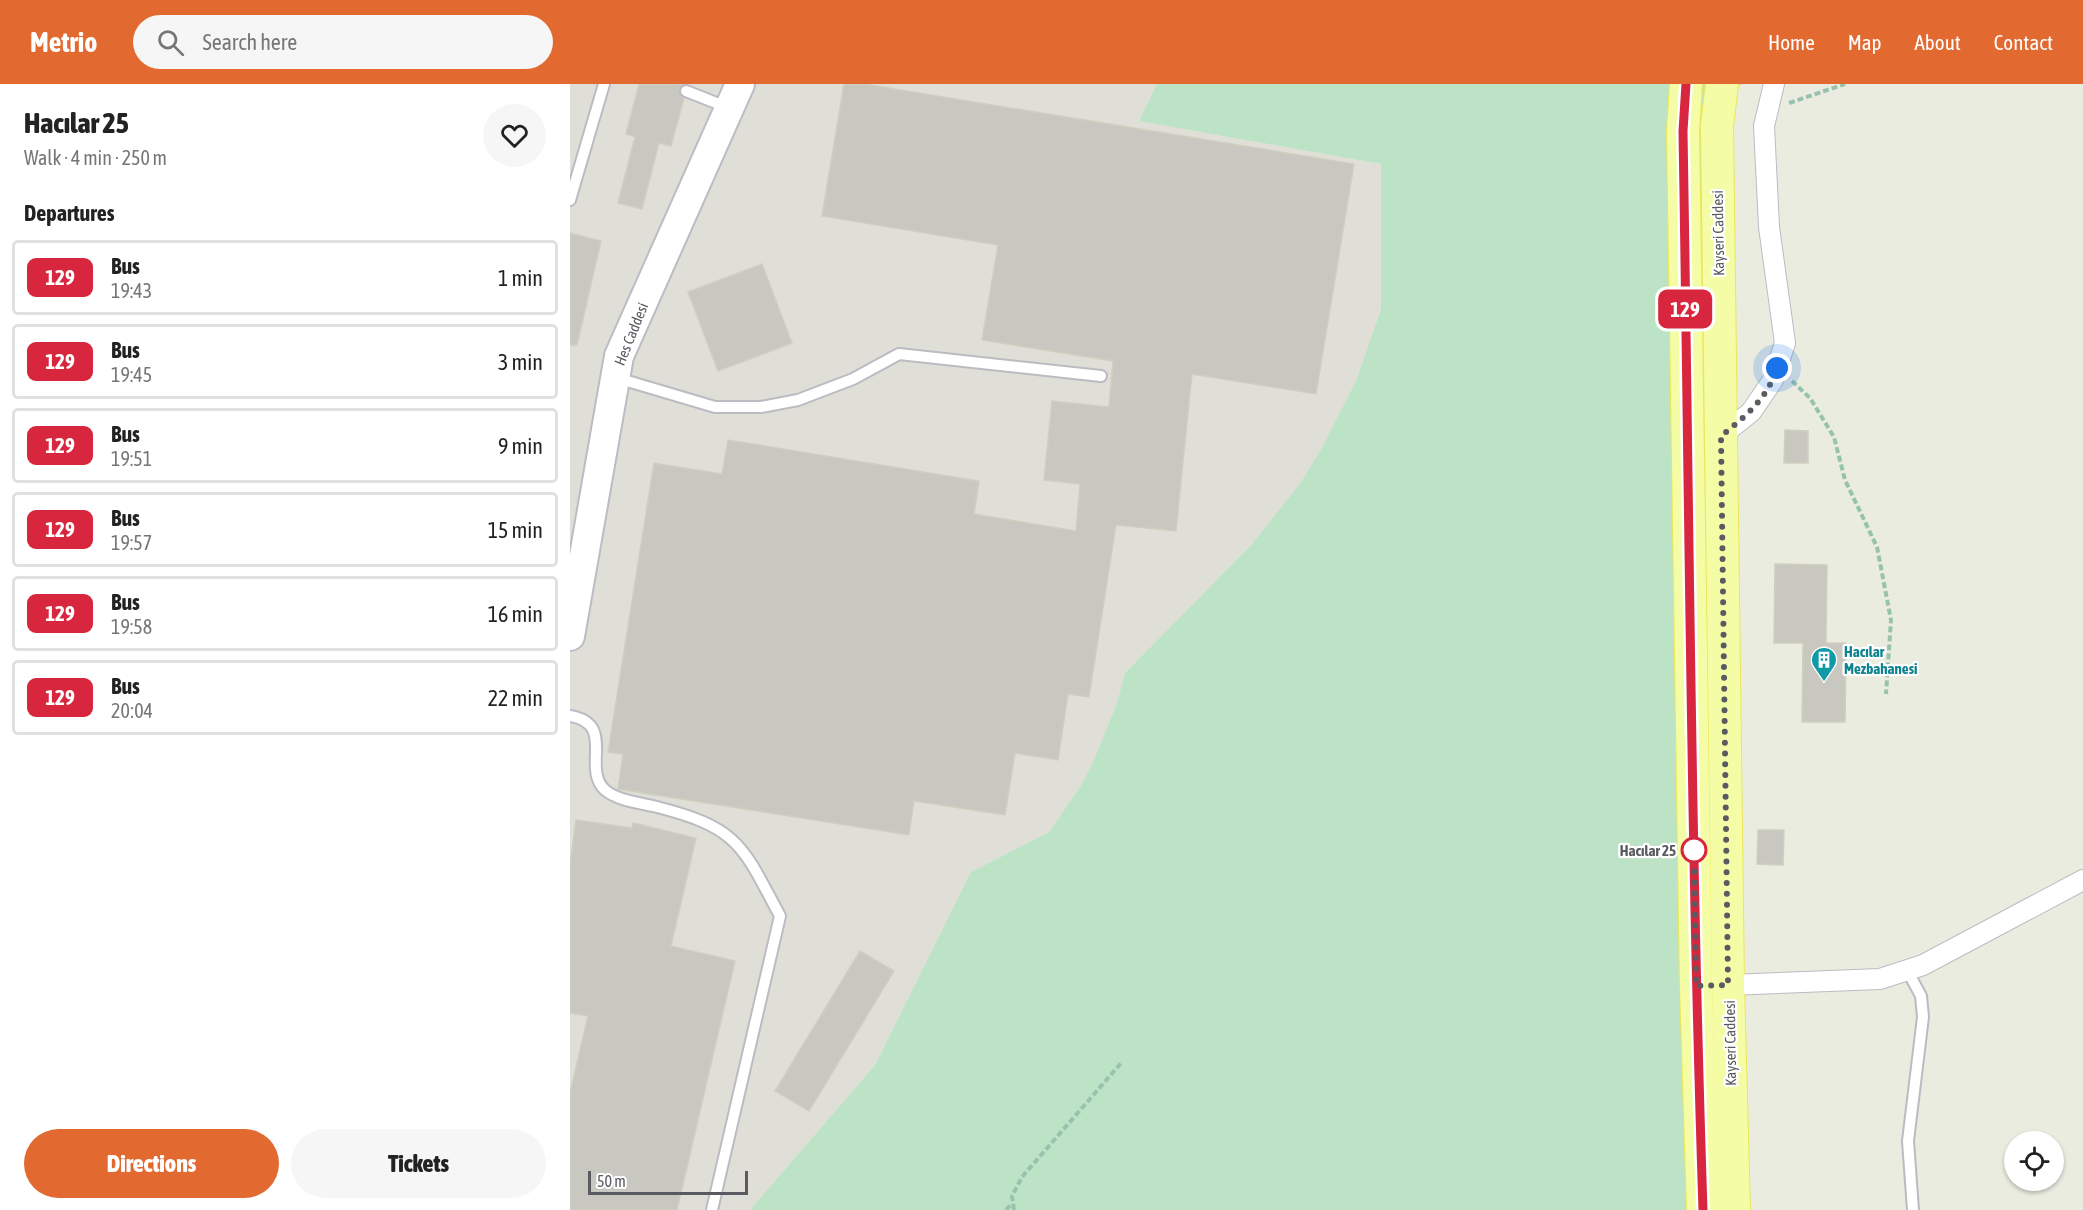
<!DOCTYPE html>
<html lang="en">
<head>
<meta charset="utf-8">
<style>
	body { margin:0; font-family:"Asap Condensed",sans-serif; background:#f6f6f6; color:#222; height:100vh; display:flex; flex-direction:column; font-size:22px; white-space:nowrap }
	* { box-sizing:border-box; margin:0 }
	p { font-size:20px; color:#767676 }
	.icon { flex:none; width:33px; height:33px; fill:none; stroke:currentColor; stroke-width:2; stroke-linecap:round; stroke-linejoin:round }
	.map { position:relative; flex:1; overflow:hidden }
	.panel { display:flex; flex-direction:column; background:#fff; width:570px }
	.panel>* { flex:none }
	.badge { padding:0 12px; border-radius:9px; font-size:21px; line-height:39px }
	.controls { position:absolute; left:1434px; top:1047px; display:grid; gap:12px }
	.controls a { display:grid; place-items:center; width:60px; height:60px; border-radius:50%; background:#fff; box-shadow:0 2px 4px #0004; font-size:30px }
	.scale { position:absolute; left:18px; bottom:15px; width:160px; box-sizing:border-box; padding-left:6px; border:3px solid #595b61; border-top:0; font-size:16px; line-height:21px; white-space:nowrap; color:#595b61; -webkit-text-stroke:4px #fff; paint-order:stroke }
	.you { position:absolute; width:30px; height:30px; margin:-15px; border:4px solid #fff; border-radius:50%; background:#1a73e8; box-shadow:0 0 0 9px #1a73e833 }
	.map>.badge { position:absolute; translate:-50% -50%; box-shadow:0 0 0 3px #fff }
	h2 { padding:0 24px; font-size:22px; line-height:54px }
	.round { display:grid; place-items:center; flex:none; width:63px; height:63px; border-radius:32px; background:#f6f6f6 }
	.summary { display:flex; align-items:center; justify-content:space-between; height:102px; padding:0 24px }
	h1 { font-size:28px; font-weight:800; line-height:45px }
	.action { display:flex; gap:12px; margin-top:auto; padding:12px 24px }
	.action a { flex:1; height:69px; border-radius:36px; background:#e26930; color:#fff; font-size:24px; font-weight:800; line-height:69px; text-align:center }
	.action a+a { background:#f6f6f6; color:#222 }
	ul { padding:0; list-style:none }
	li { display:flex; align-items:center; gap:18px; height:75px; margin:0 12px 9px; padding:0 12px; border:3px solid #e0e0e0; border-radius:6px }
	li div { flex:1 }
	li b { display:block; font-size:22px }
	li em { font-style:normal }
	li .badge { min-width:66px; font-weight:700; text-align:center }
	header { display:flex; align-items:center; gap:36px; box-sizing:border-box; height:84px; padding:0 30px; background:#e26930; color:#fff }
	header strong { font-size:28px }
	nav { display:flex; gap:33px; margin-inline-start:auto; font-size:21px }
	.search { width:420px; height:54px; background:#f6f6f6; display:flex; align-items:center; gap:15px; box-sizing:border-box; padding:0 21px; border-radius:33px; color:#767676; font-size:22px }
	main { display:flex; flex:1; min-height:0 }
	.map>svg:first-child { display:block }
</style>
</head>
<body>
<header>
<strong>Metrio</strong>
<div class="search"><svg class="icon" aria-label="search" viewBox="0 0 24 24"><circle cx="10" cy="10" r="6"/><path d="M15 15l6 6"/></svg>Search here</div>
<nav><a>Home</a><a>Map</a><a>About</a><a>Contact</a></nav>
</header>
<main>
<section class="panel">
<div class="summary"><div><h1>Hacılar 25</h1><p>Walk · 4 min · 250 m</p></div><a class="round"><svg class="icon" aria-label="heart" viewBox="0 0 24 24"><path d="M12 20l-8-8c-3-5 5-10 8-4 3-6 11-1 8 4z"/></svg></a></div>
<h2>Departures</h2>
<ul>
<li><span class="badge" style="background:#d7263d;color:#fff">129</span><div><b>Bus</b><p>19:43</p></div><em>1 min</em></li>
<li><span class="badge" style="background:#d7263d;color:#fff">129</span><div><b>Bus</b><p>19:45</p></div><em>3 min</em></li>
<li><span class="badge" style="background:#d7263d;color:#fff">129</span><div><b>Bus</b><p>19:51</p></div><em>9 min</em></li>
<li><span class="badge" style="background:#d7263d;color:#fff">129</span><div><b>Bus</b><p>19:57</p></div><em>15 min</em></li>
<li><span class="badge" style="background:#d7263d;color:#fff">129</span><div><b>Bus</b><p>19:58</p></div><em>16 min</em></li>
<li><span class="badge" style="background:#d7263d;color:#fff">129</span><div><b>Bus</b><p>20:04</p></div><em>22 min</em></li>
</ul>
<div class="action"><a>Directions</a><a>Tickets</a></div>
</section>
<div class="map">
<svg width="1513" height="1126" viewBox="0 0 1513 1126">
	<rect width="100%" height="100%" fill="#ebece0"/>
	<polygon fill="#dfdfd8" points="0,0 587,0 569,37 811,80 811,225 786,297 751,365 731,398 682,460 555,589 546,622 523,678 510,703 479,748 401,788 305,981 180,1126 0,1126"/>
	<polygon fill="#bde3c6" points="587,0 1175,0 1139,6 1157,1126 180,1126 305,981 401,788 479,748 510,703 523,678 546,622 555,589 682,460 731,398 751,365 786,297 811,225 811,80 569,37"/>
	<g fill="#c8c8c0" stroke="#d0cfbf" stroke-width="1.5">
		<polygon points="69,0 114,0 109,5 114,14 101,62 89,59 72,125 48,119 65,53 56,50"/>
		<polygon points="274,0 294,0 784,80 746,310 622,290 606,447 546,441 519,613 498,610 488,676 445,669 435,731 344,717 339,751 48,705 53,670 38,668 84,379 152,390 158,356 409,397 404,430 506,447 510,400 474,396 482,317 539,323 543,277 412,256 428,161 252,132"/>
		<polygon points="0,149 31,157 7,261 0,261"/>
		<polygon points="192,180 222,259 148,287 118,208"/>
		<polygon points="1215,346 1238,347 1238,379 1214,379"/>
		<polygon points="1205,480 1257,481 1256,559 1276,559 1275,638 1232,638 1233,559 1204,559"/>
		<polygon points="6,736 62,744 63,739 126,754 101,862 165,877 107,1126 0,1126 0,1009 18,932 0,929 0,781"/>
		<polygon points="1188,746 1214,746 1213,781 1187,780"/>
		<polygon points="290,867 324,887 239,1027 205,1007"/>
	</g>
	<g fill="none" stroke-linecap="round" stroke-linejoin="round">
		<defs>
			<g id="lane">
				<polyline points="116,7 159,24"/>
				<polyline points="0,116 34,0"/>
				<polyline points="47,294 145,323 191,323 228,316 283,295 329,270 531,292"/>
				<path d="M0,632C47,640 11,684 35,706C48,717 71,719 87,723C169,744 172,761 210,832L142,1126"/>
				<polyline points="1337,886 1351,912 1353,933 1338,1057 1343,1126"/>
			</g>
			<g id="street">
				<polyline points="1151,352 1181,328 1203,296 1215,259 1199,143 1194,42 1204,0"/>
				<polyline points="1158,901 1310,895 1353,881 1513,796"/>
			</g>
			<polyline id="secondary" points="0,552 49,272 170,0"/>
			<g id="primary">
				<polyline points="1116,0 1113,47 1126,902 1133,1126"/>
				<polyline points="1152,0 1147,42 1158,901 1164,1126"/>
			</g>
		</defs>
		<use href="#lane" stroke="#bbbcc2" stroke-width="14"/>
		<use href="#street" stroke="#bbbcc2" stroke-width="22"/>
		<use href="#secondary" stroke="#bbbcc4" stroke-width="32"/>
		<use href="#primary" stroke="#ebe65a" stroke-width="34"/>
		<g stroke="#97c3ae" stroke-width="4" stroke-dasharray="6 3" stroke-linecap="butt">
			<polyline points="1219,19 1275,0"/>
			<polyline points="1222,297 1240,314 1264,353 1275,396 1307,463 1321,536 1316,610"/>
			<polyline points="436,1126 442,1119"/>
			<polyline points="444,1126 442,1112 452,1093 552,978"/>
		</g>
		<use href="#lane" stroke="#fff" stroke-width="10"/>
		<use href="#street" stroke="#fff" stroke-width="20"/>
		<use href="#secondary" stroke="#fff" stroke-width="28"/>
		<use href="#primary" stroke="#f5fca6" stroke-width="32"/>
	</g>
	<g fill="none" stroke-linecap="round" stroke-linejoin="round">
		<defs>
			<path id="line" d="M1116,0L1113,47C1119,407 1121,766 1133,1126"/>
		</defs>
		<use href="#line" stroke="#fff" stroke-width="14"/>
		<use href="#line" stroke="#d7263d" stroke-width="9"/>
		<path stroke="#595b61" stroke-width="6" stroke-dasharray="0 10.8" d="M1124,766L1126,902L1158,901L1151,352C1175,333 1198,314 1207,284"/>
	</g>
	<defs>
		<symbol id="building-pin" viewBox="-11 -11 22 30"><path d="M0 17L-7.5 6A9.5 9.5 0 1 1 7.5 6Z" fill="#0f9aa8" stroke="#fff"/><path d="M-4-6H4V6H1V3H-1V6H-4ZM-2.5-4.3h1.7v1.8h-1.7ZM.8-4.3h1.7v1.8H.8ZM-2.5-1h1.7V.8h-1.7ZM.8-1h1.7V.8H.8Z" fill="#fff"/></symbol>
	</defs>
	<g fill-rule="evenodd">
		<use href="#building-pin" x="1239" y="561" width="30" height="40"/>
	</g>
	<circle fill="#fff" stroke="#d7263d" stroke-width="3" cx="1124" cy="766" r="12"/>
	<g text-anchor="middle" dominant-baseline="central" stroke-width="4.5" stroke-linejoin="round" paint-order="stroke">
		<g font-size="15" fill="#595b61" stroke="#fff">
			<text transform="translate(1148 149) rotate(-91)">Kayseri Caddesi</text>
			<text transform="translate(61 250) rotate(-68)">Hes Caddesi</text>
			<text transform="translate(1160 959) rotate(-91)">Kayseri Caddesi</text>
		</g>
		<g font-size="15" font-weight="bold" fill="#0d838f" stroke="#fff" text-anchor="start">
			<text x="1274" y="567">Hacılar<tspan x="1274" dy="17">Mezbahanesi</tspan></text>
		</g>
		<g font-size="15" font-weight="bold" fill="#595b61" stroke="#fff" text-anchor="end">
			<text x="1106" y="766">Hacılar 25</text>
		</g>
	</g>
</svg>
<div class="controls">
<a><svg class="icon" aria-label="locate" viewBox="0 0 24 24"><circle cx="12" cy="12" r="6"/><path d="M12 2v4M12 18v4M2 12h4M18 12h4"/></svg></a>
</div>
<div class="scale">50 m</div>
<div class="you" style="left:1207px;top:284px"></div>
<b class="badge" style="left:1115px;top:225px;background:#d7263d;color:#fff">129</b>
</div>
</main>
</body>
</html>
